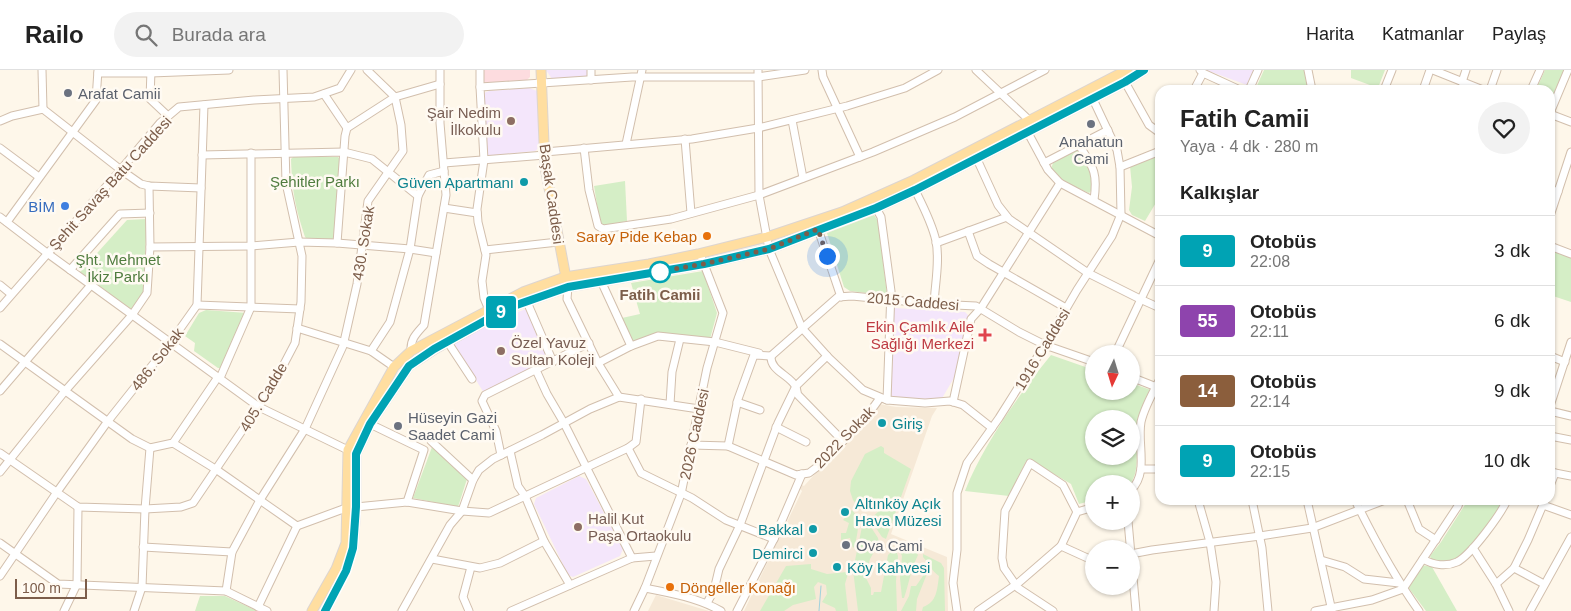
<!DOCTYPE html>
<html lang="tr">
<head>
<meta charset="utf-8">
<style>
	body { margin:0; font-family:Helvetica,sans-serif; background:#f2f2f2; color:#222; height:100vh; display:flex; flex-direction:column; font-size:19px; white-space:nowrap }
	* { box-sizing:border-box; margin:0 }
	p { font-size:16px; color:#767676 }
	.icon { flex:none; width:28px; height:28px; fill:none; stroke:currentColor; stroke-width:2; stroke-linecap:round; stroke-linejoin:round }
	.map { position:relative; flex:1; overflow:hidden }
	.sheet { position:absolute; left:1155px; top:15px; width:400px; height:420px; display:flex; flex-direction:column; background:#fff; border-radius:15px; box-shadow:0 1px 4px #0004 }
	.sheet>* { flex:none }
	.badge { padding:0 10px; border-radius:4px; font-size:18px; line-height:32px }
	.needle { width:32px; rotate:184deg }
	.buttons { position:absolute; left:1085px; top:275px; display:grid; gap:10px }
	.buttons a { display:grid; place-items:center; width:55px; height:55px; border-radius:50%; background:#fff; box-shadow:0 1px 4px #0004; font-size:25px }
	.scale { position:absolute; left:15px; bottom:12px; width:72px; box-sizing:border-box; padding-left:5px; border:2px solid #7c5d4a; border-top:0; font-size:14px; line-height:18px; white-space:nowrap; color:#7c5d4a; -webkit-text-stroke:4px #fffaf2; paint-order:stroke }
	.you { position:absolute; width:25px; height:25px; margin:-12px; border:4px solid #fff; border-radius:50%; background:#1a73e8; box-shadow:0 0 0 8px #1a73e833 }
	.map>.badge { position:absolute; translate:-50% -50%; box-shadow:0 0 0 2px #fff }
	h2 { padding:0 25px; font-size:19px; line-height:45px }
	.round { display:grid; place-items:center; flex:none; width:52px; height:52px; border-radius:26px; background:#f2f2f2 }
	.overview { display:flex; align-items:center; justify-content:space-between; height:85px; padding:0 25px }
	h1 { font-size:24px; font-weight:800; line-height:38px }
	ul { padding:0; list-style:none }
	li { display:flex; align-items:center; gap:15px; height:70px; padding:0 25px; border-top:1px solid #e0e0e0 }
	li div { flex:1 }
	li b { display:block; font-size:19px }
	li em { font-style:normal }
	li .badge { min-width:55px; font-weight:700; text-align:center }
	header { display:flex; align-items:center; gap:30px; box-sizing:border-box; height:70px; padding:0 25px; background:#fff; border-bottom:1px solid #e0e0e0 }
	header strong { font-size:24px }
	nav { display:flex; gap:28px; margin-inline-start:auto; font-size:18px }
	.search { width:350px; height:45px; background:#f2f2f2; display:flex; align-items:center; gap:12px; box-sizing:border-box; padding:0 18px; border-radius:28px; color:#767676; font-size:19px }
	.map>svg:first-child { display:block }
</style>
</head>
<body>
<header>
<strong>Railo</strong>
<div class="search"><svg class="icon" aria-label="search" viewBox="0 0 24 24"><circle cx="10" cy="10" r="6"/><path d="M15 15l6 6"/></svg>Burada ara</div>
<nav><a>Harita</a><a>Katmanlar</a><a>Paylaş</a></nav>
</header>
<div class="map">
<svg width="1571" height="541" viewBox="0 0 1571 541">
	<rect width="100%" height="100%" fill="#fef7ea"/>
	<g fill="#f6e9d7">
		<polygon points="879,334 896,337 937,338 932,346 891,464 947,487 948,541 744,541 802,421 800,419 802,415 804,416"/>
		<polygon points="656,525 709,541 648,541"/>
	</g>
	<g fill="#f4e6fb">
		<polygon points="546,0 589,0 589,4 587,6 552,9"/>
		<polygon points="1206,0 1255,0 1247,15"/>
		<polygon points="529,18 537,21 539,78 535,81 488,86 486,82 484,23 489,21"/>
		<polygon points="894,238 965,242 969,246 958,301 941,330 891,327"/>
		<polygon points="526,239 550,290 484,323 452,272 486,254"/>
		<polygon points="579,406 586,409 623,479 620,486 573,507 568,505 534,434 536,428"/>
	</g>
	<polygon fill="#fddcdf" points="482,0 530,0 530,7 526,11 486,13 483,13"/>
	<g fill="#d5eec6" fill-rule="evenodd">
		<polygon points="1264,0 1305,0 1309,20 1255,20"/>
		<polygon points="1351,0 1385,0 1378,18 1351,8"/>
		<polygon points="1545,0 1565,0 1550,38 1550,20 1536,20"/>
		<path d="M1077,80C1091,86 1092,107 1092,120L1089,123L1062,111L1051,99L1053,93Z"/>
		<path d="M294,86L338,87L340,89L334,168L329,171L307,169L305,167C295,137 292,120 291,89Z"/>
		<polygon points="1160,86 1160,126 1145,151 1132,145 1129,140 1132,117 1130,96"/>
		<polygon points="625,111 627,151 603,156 600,153 594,116"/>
		<polygon points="874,145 878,151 887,224 883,225 850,221 844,217 827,163"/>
		<polygon points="147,149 143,223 131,239 80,202 127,150"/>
		<polygon points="1550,179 1571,187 1571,232 1550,225"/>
		<polygon points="703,201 717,243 710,269 655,264 634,272 631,270 622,248 640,244 631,213"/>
		<polygon points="206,240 247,243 222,298 218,298 194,281 195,273 185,266 199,243"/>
		<path d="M1051,285L1094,300V321H1131V313L1151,320C1146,331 1138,344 1137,356C1135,373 1141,401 1130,414H1094V430L1079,434L1071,414L1037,394L1026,391L1009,426L965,421C983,375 1020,323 1051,285ZM1094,349H1131V386H1094Z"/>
		<polygon points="881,376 884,378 884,383 911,399 886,469 882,467 870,449 878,442 883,431 880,429 877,433 871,426 860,439 853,430 850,421 851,411 865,384"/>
		<polygon points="432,377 467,409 458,437 413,428"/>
		<path d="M1468,430H1502C1496,445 1468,487 1452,491C1446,493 1438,493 1432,491L1430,486L1441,472Z"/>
		<path d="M852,440C862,450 857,464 855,476L853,478L850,468L841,470V463H846L849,453L843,450Z"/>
		<polygon points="863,452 869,454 878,468 879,473 870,489 865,506 871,518 871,525 873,525 874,522 881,522 888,485 890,483 890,473 896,481 898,486 896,511 897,541 858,541 853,500"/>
		<path d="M899,473L916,482L918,485C911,499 909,513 904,528H902L900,508L902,486L897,474Z"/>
		<path d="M923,484L941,493L944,498L945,541H922L923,537C937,532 937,520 939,506C932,501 929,494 923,487Z"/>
		<polygon points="811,494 811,499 827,504 847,502 849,500 845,514 848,541 836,541 835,538 822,532 827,524 826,515 818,512 814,517 816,529 793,535 784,541 760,541 786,496"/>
		<polygon points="1422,495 1432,497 1457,541 1426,541 1408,517"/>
		<polygon points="925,496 928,501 917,529 916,541 901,541 909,526 911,516 916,516 923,506"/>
		<polygon points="200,526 225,526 257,541 195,541"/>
	</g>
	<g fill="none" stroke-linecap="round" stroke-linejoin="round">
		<polyline stroke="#a1d2dd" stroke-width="1" points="819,541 821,516"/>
		<defs>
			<g id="minor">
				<polyline points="42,0 43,39"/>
				<polyline points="151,0 150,29 168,46"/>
				<polyline points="480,0 480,17"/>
				<polyline points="758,0 759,125 769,179 802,258 829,288 863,320 887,330 925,333 950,331 963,335 992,358"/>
				<polyline points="822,0 823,7 860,87"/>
				<polyline points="976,0 1029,50"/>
				<polyline points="1200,0 1203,3 1240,20"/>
				<polyline points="1308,0 1312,20"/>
				<polyline points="1433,0 1483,20"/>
				<polyline points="98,3 151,3 229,0"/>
				<polyline points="591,10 591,0"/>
				<polyline points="1125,12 1149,55 1160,63"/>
				<polyline points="1462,12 1466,0"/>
				<polyline points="1194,20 1203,3"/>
				<polyline points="1249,20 1258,0"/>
				<polyline points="1384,20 1392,0"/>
				<polyline points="1423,20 1430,0"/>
				<polyline points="1490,20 1497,0"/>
				<polyline points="1531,20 1540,0"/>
				<polyline points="324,24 347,58"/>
				<polyline points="1550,43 1568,0"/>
				<polyline points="1550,44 1571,52"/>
				<polyline points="792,50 803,108"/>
				<polyline points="0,51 12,46 43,39 121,100 141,114 149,116 201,118"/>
				<polyline points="1027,61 1048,100 1060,113 1160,166"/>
				<polyline points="685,69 691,143"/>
				<polyline points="626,74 642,0"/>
				<path d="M1079,75C1093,97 1098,102 1094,130"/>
				<polyline points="0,78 39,107"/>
				<polyline points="584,78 589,120 598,156 603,159 671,149 759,125 873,82 955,47 1045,0"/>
				<polyline points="545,82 692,69 758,58 847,36 905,18 938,0"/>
				<polyline points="202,85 344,82 372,89 418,126"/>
				<polyline points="976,87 998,135 1009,149 1088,203 1140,229 1160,238"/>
				<polyline points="444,93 545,85"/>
				<polyline points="1044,93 1108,60"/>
				<polyline points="1120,97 1160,81"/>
				<polyline points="1550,119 1558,122"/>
				<path d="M915,120C923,136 932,153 936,171C940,191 935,214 934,234"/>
				<polyline points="444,138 477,143"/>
				<polyline points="876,138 881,147 891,221 887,330"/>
				<polyline points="1550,146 1571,82"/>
				<polyline points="0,147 47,183 259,337 352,382"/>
				<polyline points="7,152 96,30 98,0"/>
				<polyline points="818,159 841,227"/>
				<polyline points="968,161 977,186 989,194 1066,238"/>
				<polyline points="337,173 345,66 347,58 395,27 440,14"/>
				<polyline points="936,173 1007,147"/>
				<polyline points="1550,176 1571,184"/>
				<polyline points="150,177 251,176 299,172 337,173 410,179 436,183"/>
				<polyline points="485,180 558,172"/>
				<polyline points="70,200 120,144 150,143"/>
				<polyline points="601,211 631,276"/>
				<polyline points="0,215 11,224"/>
				<polyline points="568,217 567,229 598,293 619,327"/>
				<polyline points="527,232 553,292"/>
				<polyline points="197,235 300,239"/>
				<polyline points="0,238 118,103 160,53 179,37 254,30 314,27 340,18 351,0"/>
				<polyline points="489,240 484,228 482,211 486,185 478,152 477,139 484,90 480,17 632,7 758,7 805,0"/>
				<polyline points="297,258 371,281 394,297"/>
				<polyline points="445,268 472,309"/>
				<polyline points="0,274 132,369 150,378 173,373 218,307"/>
				<polyline points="371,281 390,252 410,179 418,126 429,105 444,101"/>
				<path d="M411,281C410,269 417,263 424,255L446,125L440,53V0"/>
				<polyline points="1115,284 1160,189"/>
				<path d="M771,286C770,301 790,305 796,317C797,320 797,323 798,325L843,371"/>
				<polyline points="1550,286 1565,292"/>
				<polyline points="598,293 631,276 658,266 715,272 759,283"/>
				<polyline points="536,300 547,324 564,353 632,488"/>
				<polyline points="1131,307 1159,318"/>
				<polyline points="220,308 251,237 251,83"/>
				<polyline points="0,321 91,215"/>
				<polyline points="737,332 760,340"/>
				<polyline points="953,332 971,249 981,238 1060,113"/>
				<polyline points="670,334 672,302 680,269"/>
				<polyline points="1550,336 1571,272"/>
				<polyline points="1550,341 1571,346"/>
				<polyline points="370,354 424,380 407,432"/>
				<polyline points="776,357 806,372"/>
				<polyline points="1550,366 1571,370"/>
				<polyline points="431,371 473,410"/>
				<polyline points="173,373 217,400 297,456 346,438"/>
				<polyline points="691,375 728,376 796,405 809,403 817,397 848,366 872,339 880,328"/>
				<polyline points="728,376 738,329 754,285 771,286 838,227 852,226 934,234 976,236 1019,262 1045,275 1094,292"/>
				<polyline points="628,378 641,403 692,428 726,450 774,469"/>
				<polyline points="510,381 518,416 525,426 544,471 570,515"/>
				<polyline points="0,383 78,437 145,439 181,437 193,433 273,315 295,273 301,232 302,186 286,113 283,0"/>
				<polyline points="501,385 496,361 482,331 485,325 589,273"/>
				<polyline points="1141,399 1160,399"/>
				<polyline points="0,402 65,321 132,245 147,223 150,177 149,116"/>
				<polyline points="1550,402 1571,406"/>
				<polyline points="1550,416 1555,403"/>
				<path d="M1131,420C1149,403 1137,374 1141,352C1144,338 1153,322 1160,309"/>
				<polyline points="1198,430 1210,472 1216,512 1214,541"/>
				<polyline points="1252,430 1262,478 1268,541"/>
				<polyline points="1307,430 1332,541"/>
				<path d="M1355,430C1374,469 1394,506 1419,541"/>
				<polyline points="1407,430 1419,459 1436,470"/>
				<polyline points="1543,435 1571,445"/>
				<polyline points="356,437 407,432 462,441 489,443 628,378 636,372 641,329"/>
				<polyline points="1128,451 1136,541"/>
				<polyline points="0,473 58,514 226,521 267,541"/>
				<polyline points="1061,476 1094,491"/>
				<polyline points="143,477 232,482"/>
				<polyline points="1473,478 1496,514 1509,541"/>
				<polyline points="1131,484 1152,480 1260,466 1312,458 1385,430"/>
				<polyline points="432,489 480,498 500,493 544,471"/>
				<path d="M1423,489C1433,495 1446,497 1457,492C1471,485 1501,444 1507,430"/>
				<polyline points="1321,490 1345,497 1364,509 1399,513"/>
				<polyline points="1514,498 1544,514"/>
				<polyline points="0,506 57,422 108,351 170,273 197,235 204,35"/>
				<polyline points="1496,514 1514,498 1528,470 1545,430"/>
				<path d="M645,518C671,523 698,528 721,541"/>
				<polyline points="226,521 232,482 260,430 305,359 343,276 357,214 368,131 403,81 401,55 395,27 367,0"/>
				<polyline points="707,533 714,520 719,499 740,455 778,353 796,316 827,286"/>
				<polyline points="258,537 297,456"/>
				<polyline points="64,541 77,514 78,437"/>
				<polyline points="134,541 142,517 145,439 150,378"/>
				<polyline points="402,541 450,455 462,441 473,410 479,400 493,389 542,365 590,339 619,327 699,339"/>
				<polyline points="469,541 463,527 471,497"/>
				<polyline points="511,541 632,488 656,486"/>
				<polyline points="634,541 645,518 681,424 707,298 723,243 700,184"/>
				<polyline points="737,541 774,469 802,404"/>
				<polyline points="957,541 953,513 957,480 957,423 967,393 999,348 1045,275 1077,220 1112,166 1121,144 1120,97 1117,80 1091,25"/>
				<polyline points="978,541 1017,514 1061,476 1077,442 1094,437"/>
				<polyline points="1053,541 1018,518 1004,498 1002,488 1005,441 1030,393 1063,415 1077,442"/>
				<polyline points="1315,541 1372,530 1403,519 1458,436 1460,430"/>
				<polyline points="1530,541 1571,467"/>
			</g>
			<g id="major">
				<polyline points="541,0 545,97 567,213"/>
				<polyline points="312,541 336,499 346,473 348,380 394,297 411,281 523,222 565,207 649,194 698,184 767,167 842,142 914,110 1127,0"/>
				<polyline points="325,541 345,501 353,477 356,437 356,384 370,354 409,296 435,279 508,238 568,217 704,194 769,179 876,138 915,120 1125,12 1144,0"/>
			</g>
		</defs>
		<use href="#minor" stroke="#d2bfad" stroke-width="9"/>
		<use href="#major" stroke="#ddd5d0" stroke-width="11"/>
		<use href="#minor" stroke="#fff" stroke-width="7"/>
		<use href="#major" stroke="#ffdea0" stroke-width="9"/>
	</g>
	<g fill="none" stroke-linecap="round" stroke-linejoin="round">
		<defs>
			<polyline id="line" points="325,541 346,501 353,478 356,437 356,384 370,354 409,296 434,279 508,238 568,217 704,194 769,179 876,138 915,120 1125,12 1144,0"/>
		</defs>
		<use href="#line" stroke="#fff" stroke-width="11"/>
		<use href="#line" stroke="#00a3b4" stroke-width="8"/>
		<polyline stroke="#7c5d4a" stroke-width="5" stroke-dasharray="0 9" points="660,202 655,202 704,194 769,179 818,159 827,186"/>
	</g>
	<g fill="#6b7280" stroke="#fffaf2" stroke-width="2">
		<circle cx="68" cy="23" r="5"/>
		<circle cx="1091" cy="54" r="5"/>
		<circle cx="398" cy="356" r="5"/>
		<circle cx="846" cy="475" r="5"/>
	</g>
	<g fill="#8d6e63" stroke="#fffaf2" stroke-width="2">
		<circle cx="511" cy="51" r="5"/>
		<circle cx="501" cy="281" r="5"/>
		<circle cx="578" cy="457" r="5"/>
	</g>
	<g fill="#0f9aa8" stroke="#fffaf2" stroke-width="2">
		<circle cx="524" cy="112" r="5"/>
		<circle cx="882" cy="353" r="5"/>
		<circle cx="845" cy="442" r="5"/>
		<circle cx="813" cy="459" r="5"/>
		<circle cx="813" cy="483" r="5"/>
		<circle cx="837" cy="497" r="5"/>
	</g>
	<circle fill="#3f7fe0" stroke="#fffaf2" stroke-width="2" cx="65" cy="136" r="5"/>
	<g fill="#e8710a" stroke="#fffaf2" stroke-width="2">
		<circle cx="707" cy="166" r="5"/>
		<circle cx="670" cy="517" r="5"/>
	</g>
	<circle fill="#fff" stroke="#00a3b4" stroke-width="2.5" cx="660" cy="202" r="10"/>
	<path fill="#e0444e" stroke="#fffaf2" stroke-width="2" d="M982.5 257.5h5v5h5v5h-5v5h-5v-5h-5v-5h5z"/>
	<g text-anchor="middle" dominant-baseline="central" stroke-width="5" stroke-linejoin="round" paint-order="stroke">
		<g font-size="15" fill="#5b616d" stroke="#fffaf2" text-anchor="start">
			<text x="78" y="23">Arafat Camii</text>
			<text x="1091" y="71" text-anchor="middle">Anahatun<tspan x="1091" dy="17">Cami</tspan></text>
			<text x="408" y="347">Hüseyin Gazi<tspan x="408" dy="17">Saadet Cami</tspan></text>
			<text x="856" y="475">Ova Cami</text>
		</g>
		<g font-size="15" fill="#785e54" stroke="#fffaf2" text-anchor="start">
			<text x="501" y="42" text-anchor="end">Şair Nedim<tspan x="501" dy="17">İlkokulu</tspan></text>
			<text x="511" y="272">Özel Yavuz<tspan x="511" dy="17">Sultan Koleji</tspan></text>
			<text x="588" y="448">Halil Kut<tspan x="588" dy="17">Paşa Ortaokulu</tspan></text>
		</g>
		<g font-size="15" fill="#4f7c3e" stroke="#fffaf2">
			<text x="315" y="111">Şehitler Parkı</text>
			<text x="118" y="189">Şht. Mehmet<tspan x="118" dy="17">İkiz Parkı</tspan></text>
		</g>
		<g font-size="15" fill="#0d838f" stroke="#fffaf2" text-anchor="end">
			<text x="514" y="112">Güven Apartmanı</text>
			<text x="892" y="353" text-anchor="start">Giriş</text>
			<text x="855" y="433" text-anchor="start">Altınköy Açık<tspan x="855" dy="17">Hava Müzesi</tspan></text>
			<text x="803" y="459">Bakkal</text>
			<text x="803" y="483">Demirci</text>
			<text x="847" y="497" text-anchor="start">Köy Kahvesi</text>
		</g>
		<g font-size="15" fill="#7c5d4a" stroke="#fffaf2">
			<text transform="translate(110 113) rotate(-48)">Şehit Savaş Batu Caddesi</text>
			<text transform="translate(552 124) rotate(82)">Başak Caddesi</text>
			<text transform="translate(363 173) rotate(-81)">430. Sokak</text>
			<text transform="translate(913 231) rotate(5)">2015 Caddesi</text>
			<text transform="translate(1042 279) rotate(-59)">1916 Caddesi</text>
			<text transform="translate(157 289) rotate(-52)">486. Sokak</text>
			<text transform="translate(263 327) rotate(-59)">405. Cadde</text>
			<text transform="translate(694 364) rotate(-78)">2026 Caddesi</text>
			<text transform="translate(844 367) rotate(-46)">2022 Sokak</text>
		</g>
		<g font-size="15" fill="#366cbe" stroke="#fffaf2" text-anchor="end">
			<text x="55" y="136">BİM</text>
		</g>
		<g font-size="15" fill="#c56008" stroke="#fffaf2" text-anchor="end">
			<text x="697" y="166">Saray Pide Kebap</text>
			<text x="680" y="517" text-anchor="start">Döngeller Konağı</text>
		</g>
		<g font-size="15" font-weight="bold" fill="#7c5d4a" stroke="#fffaf2">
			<text x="660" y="224">Fatih Camii</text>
		</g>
		<g font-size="15" fill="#be3a42" stroke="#fffaf2" text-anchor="end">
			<text x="974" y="256">Ekin Çamlık Aile<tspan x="974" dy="17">Sağlığı Merkezi</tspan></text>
		</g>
	</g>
</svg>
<div class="buttons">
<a><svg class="needle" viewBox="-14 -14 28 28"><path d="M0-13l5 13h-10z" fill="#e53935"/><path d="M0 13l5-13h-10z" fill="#767676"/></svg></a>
<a><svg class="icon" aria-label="layers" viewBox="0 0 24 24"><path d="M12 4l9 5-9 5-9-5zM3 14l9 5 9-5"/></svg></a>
<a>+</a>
<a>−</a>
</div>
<div class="scale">100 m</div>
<div class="you" style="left:827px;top:186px"></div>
<b class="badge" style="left:501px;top:242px;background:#00a3b4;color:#fff">9</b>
<section class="sheet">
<div class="overview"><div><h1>Fatih Camii</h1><p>Yaya · 4 dk · 280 m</p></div><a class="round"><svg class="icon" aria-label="heart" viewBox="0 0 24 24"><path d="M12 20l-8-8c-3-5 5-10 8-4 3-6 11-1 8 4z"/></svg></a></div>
<h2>Kalkışlar</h2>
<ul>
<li><span class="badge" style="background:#00a3b4;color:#fff">9</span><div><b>Otobüs</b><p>22:08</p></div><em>3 dk</em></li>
<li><span class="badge" style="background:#8e44ad;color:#fff">55</span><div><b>Otobüs</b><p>22:11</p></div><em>6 dk</em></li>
<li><span class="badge" style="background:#8b5e3c;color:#fff">14</span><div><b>Otobüs</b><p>22:14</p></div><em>9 dk</em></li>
<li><span class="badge" style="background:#00a3b4;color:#fff">9</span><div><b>Otobüs</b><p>22:15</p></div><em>10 dk</em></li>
</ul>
</section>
</div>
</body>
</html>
